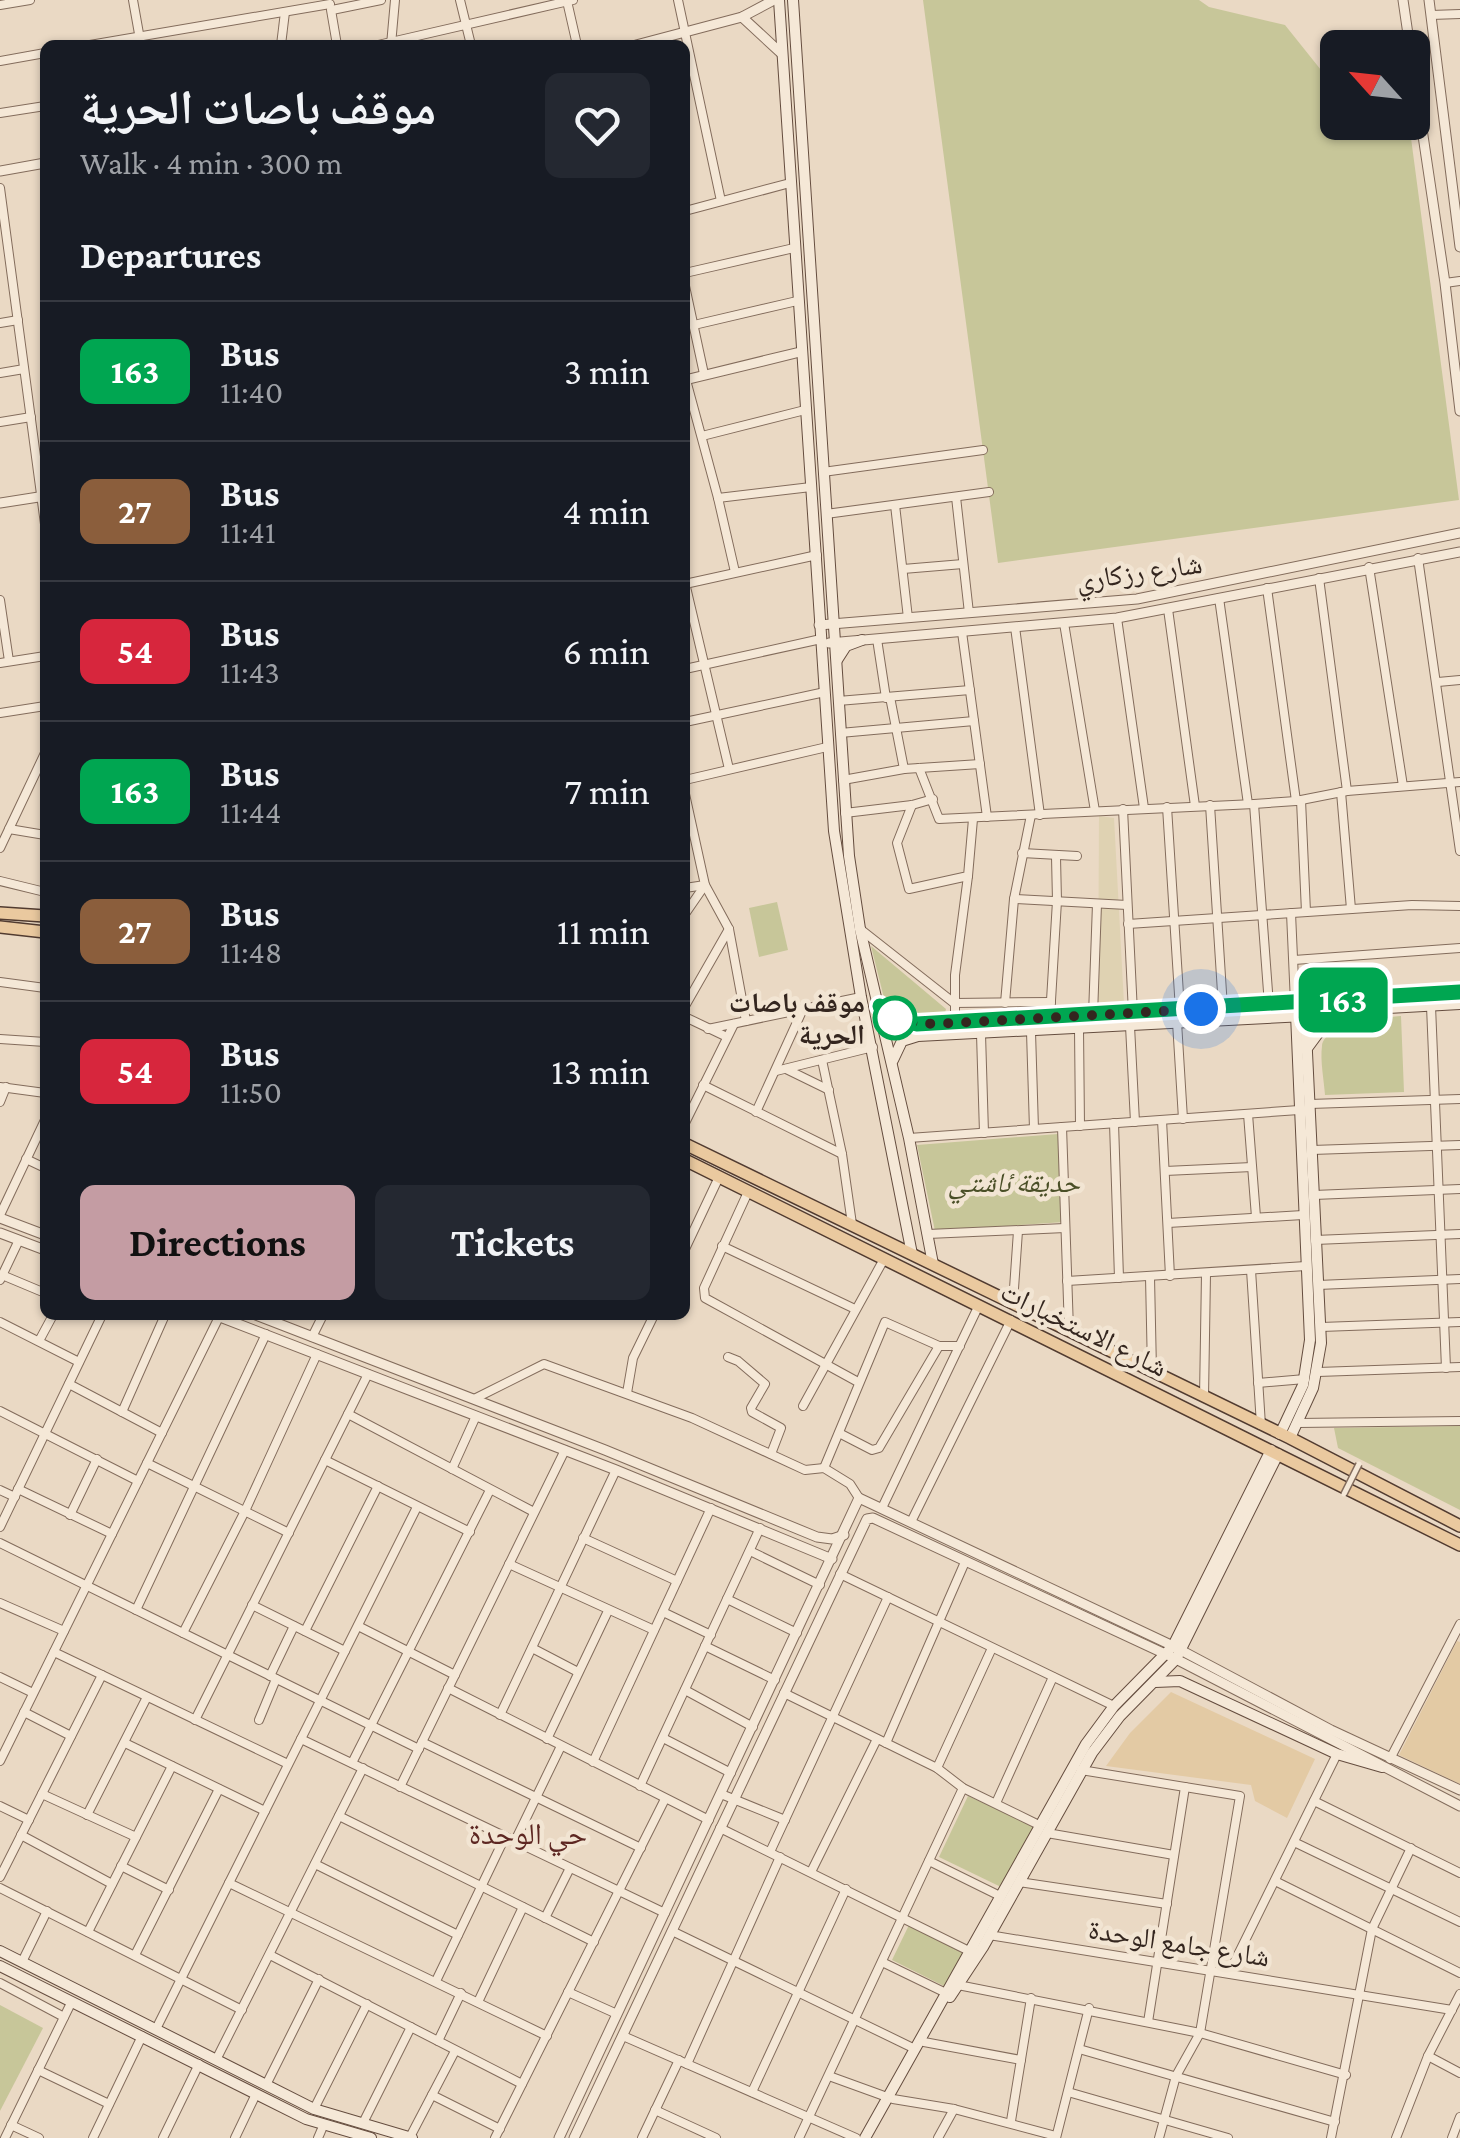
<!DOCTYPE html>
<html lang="en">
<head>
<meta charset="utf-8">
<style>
	body { margin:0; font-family:"Crimson Pro","Noto Naskh Arabic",serif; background:#242831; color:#f1f3f6; height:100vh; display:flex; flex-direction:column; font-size:38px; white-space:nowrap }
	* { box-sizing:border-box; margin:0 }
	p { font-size:32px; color:#9ea1a6 }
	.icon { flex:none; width:55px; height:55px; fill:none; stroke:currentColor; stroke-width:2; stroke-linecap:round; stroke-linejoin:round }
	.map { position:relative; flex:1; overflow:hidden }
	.side { position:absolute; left:40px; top:40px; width:650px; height:1280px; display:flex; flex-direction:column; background:#171b24; border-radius:15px; box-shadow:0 2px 8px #0004 }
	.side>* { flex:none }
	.badge { padding:0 20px; border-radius:15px; font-size:35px; line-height:65px }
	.needle { width:65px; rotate:297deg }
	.tools { position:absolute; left:1320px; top:30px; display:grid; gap:20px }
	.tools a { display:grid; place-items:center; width:110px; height:110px; border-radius:15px; background:#171b24; box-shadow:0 2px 8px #0004; font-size:50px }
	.you { position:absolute; width:50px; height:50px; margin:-25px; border:8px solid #fff; border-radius:50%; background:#1a73e8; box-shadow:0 0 0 15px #1a73e833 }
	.map>.badge { position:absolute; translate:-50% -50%; box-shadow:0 0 0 5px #fff }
	h2 { padding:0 40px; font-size:38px; line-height:90px }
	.round { display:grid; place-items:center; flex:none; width:105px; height:105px; border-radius:15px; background:#242831 }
	.overview { display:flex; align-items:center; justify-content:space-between; height:170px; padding:0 40px }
	h1 { font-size:48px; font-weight:700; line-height:75px }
	.cta { display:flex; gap:20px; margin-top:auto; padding:20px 40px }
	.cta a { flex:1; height:115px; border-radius:15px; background:#c49ca3; color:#111; font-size:40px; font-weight:700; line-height:115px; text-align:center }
	.cta a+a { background:#242831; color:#f1f3f6 }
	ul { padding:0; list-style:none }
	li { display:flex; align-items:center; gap:30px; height:140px; padding:0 40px; border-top:2px solid #363941 }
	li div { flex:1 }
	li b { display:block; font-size:38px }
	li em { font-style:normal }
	li .badge { min-width:110px; font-weight:700; text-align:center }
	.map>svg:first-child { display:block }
</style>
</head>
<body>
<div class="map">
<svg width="1460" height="2138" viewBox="0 0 1460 2138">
	<rect width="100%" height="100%" fill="#ead9c4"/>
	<polygon fill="#dfd2b2" points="1099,816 1114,818 1124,1004 1098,1003"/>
	<g fill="#c7c699">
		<polygon points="923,0 1199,0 1209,7 1285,25 1337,90 1338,122 1409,123 1459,500 998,563"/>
		<polygon points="777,902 788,950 759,957 749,908"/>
		<path d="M871,946L946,1009L944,1017C920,1017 903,1020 885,1002Z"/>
		<path d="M1401,1016L1404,1092L1325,1095C1324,1080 1320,1061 1322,1046C1325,1023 1382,1018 1401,1016Z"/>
		<polygon points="1058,1134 1064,1222 935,1231 917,1145"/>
		<polygon points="1460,1426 1460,1510 1338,1448 1334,1428"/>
		<polygon points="968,1796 1034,1826 1001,1887 939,1857"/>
		<polygon points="909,1925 965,1952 946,1987 892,1960"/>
		<polygon points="0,2005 43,2028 0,2111"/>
	</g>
	<g fill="#e3caa4">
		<polygon points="1457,1641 1460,1642 1460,1784 1399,1755"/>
		<polygon points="1171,1692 1315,1759 1287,1818 1255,1801 1251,1785 1106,1766 1130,1733"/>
	</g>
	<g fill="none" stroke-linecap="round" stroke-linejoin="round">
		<defs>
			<g id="minor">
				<polyline points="133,0 141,45"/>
				<polyline points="460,0 471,45"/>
				<polyline points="678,0 721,201"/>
				<polyline points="567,1 577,45"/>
				<polyline points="0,5 30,0"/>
				<polyline points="331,10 337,45"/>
				<polyline points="332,10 381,0"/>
				<polyline points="1431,15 1460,14"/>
				<polyline points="90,45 330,4"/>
				<polyline points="281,45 285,12"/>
				<polyline points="378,45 573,0"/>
				<polyline points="391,45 395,0"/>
				<polyline points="0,61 45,53"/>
				<polyline points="0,113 45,106"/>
				<polyline points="0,188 45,524"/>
				<polyline points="685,211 790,183"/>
				<polyline points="685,273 794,248"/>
				<polyline points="1445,283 1460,281"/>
				<polyline points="685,286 704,374"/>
				<polyline points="0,323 18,320"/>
				<polyline points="694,325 797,301"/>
				<polyline points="0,373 24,369"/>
				<polyline points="686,380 718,498"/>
				<polyline points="0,422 31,417"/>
				<polyline points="702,436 805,410"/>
				<polyline points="823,472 983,450"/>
				<polyline points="956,497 969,613"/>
				<polyline points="895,505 908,618"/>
				<polyline points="826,514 989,492"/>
				<polyline points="1418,558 1460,851"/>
				<polyline points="1369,567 1403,786"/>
				<polyline points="903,569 963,564"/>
				<polyline points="735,572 718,498 811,487"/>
				<polyline points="1319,578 1347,791"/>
				<polyline points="685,583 729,769"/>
				<polyline points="685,584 817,555"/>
				<polyline points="1267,588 1296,801"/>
				<polyline points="1219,598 1248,804"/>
				<polyline points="0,600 9,661"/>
				<polyline points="1168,609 1195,806"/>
				<polyline points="1117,618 1144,808"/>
				<polyline points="1064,623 1095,811"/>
				<polyline points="1015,627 1040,815"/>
				<polyline points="962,632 987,817"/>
				<polyline points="877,639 886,698"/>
				<polyline points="0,663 45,656"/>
				<polyline points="685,669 821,639"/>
				<polyline points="1438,682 1460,680"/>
				<polyline points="890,697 904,769"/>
				<polyline points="838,701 970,690"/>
				<polyline points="0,713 45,706"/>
				<polyline points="685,722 825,692"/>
				<polyline points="840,733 974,721"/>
				<polyline points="919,768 939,819 1254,804 1296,801 1347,791 1460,782"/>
				<polyline points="685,780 827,747"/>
				<polyline points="843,780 904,769 980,764"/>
				<polyline points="1341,792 1351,909"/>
				<polyline points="685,794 705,885 685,914"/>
				<polyline points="1301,800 1306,912"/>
				<polyline points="1254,804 1269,1005"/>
				<polyline points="912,805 897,843 909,889 968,876 973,819"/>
				<polyline points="1210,805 1223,1008"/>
				<polyline points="1167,807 1180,1010"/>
				<polyline points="1123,809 1133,1013"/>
				<polyline points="845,813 912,805 933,799"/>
				<polyline points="9,829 45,835"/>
				<polyline points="0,848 45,753"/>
				<polyline points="1022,853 1077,856"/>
				<polyline points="0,881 45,892"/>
				<polyline points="685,888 705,885 729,929 746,1021"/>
				<polyline points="1014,899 1127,905"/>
				<polyline points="1291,913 1295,1003"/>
				<polyline points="1128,924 1412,905 1460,906"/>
				<polyline points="860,929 954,1003 1051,1002"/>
				<polyline points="1294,960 1460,948"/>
				<polyline points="0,982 45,988"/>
				<polyline points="1005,1003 1014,899 1031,815"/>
				<polyline points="685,1006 729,929"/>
				<polyline points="1431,1006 1446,1368"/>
				<polyline points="1093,1015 1097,904"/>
				<polyline points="685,1017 727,1037"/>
				<polyline points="1050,1017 1057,901 1056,857"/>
				<polyline points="1177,1022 1183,1119"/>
				<polyline points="955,1023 955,975 968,876"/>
				<polyline points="1130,1026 1135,1122"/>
				<polyline points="708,1029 861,997"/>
				<polyline points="1079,1029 1080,1126"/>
				<polyline points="1031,1032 1034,1129"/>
				<polyline points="981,1034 984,1133"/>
				<polyline points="0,1039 45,1042"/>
				<polyline points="822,1060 842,1154 852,1224"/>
				<polyline points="786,1069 829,1090"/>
				<polyline points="776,1071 873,1047"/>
				<polyline points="703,1085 842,1154"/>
				<polyline points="0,1087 45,1093"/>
				<polyline points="0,1102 6,1087"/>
				<polyline points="1310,1104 1460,1099"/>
				<polyline points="756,1112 803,1009"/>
				<polyline points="1248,1114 1256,1217"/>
				<polyline points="1162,1120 1170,1276"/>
				<polyline points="685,1123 734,1024"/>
				<polyline points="1114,1123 1119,1278"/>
				<polyline points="1062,1127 1069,1330"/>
				<polyline points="909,1138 1299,1110"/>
				<polyline points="1312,1150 1460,1145"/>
				<polyline points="26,1159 45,1168"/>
				<polyline points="1165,1171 1252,1167"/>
				<polyline points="748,1192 704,1288 705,1298 858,1382"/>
				<polyline points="1314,1195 1460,1189"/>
				<polyline points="0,1215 45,1120"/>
				<polyline points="1168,1223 1303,1215"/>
				<polyline points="928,1234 1065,1228"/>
				<polyline points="1315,1240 1460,1234"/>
				<polyline points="722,1246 855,1309"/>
				<polyline points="685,1249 719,1177"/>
				<polyline points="1251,1270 1261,1425"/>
				<polyline points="2,1275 45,1293"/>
				<polyline points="1150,1277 1152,1371"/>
				<polyline points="0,1280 19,1240"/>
				<polyline points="1067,1281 1306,1266"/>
				<polyline points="1318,1285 1460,1279"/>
				<polyline points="1013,1303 1018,1231"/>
				<polyline points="0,1322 79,1362"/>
				<polyline points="1321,1327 1460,1322"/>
				<polyline points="312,1337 323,1315"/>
				<polyline points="39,1341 53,1315"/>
				<polyline points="728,1357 738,1361 765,1384 751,1408 752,1412 781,1428 771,1454"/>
				<polyline points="1318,1372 1460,1367"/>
				<polyline points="1258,1383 1305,1379"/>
				<polyline points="69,1384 162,1433"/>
				<polyline points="627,1393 633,1358 654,1315"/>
				<polyline points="1204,1397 1206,1274"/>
				<polyline points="474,1399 544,1364 692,1418 805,1470 824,1468 850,1484 859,1498"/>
				<polyline points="803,1406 884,1259"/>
				<polyline points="0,1411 138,1481"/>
				<polyline points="122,1412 165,1315"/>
				<polyline points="348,1414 534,1512"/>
				<polyline points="1298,1423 1460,1421"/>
				<polyline points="839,1433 872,1450 879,1448 939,1346 960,1346"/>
				<polyline points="325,1460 470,1532"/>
				<polyline points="147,1463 289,1533"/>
				<polyline points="824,1468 885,1322 939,1346"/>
				<polyline points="452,1469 476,1416"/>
				<polyline points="18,1489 112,1534"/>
				<polyline points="0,1490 15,1497"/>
				<polyline points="882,1508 979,1305"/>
				<polyline points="70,1515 97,1459"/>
				<polyline points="911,1522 1011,1320"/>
				<polyline points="0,1527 102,1315"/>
				<polyline points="583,1538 677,1581"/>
				<polyline points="0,1543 419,1749"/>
				<polyline points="750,1551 820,1585"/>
				<polyline points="509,1564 654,1630"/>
				<polyline points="840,1574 1114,1706"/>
				<polyline points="727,1599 797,1633"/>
				<polyline points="0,1603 64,1631"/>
				<polyline points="252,1605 345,1651"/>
				<polyline points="136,1610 266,1334"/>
				<polyline points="663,1612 711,1635"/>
				<polyline points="358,1626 455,1675"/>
				<polyline points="305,1631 378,1486"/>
				<polyline points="183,1633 245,1511 317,1354"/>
				<polyline points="705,1646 775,1680"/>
				<polyline points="532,1648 578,1672"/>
				<polyline points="54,1652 288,1764"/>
				<polyline points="270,1676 294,1626"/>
				<polyline points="0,1677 33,1693"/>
				<polyline points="448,1688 709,1820"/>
				<polyline points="685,1690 753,1727"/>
				<polyline points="784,1693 937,1768 963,1788 1039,1825"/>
				<polyline points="24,1712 71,1736"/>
				<polyline points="500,1715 616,1470"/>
				<polyline points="195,1720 368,1374"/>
				<polyline points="259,1720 276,1679"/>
				<polyline points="663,1738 731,1773"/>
				<polyline points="301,1739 665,1913"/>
				<polyline points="547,1739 608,1611"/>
				<polyline points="422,1742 641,1848"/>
				<polyline points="125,1743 265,1811"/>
				<polyline points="886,1743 965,1562"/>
				<polyline points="1390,1759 1460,1624"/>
				<polyline points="0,1761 219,1317"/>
				<polyline points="593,1762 711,1508"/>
				<polyline points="352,1763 490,1490"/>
				<polyline points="937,1768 992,1648"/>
				<polyline points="1081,1770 1240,1796 1200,2033 1176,2076 1159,2138"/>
				<polyline points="640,1786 760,1528"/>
				<polyline points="400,1787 565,1450"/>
				<polyline points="42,1794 136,1837"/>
				<polyline points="721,1794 785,1820"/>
				<polyline points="1314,1801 1460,1873"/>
				<polyline points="996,1803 1053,1677"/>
				<polyline points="0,1806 29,1820"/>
				<polyline points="87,1815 147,1697"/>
				<polyline points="339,1816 594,1942"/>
				<polyline points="720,1828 969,1951"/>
				<polyline points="1047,1833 1174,1855"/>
				<polyline points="21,1835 112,1884"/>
				<polyline points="515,1841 561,1746"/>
				<polyline points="1294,1842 1460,1922"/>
				<polyline points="770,1852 888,1597"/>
				<polyline points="929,1861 1000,1896"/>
				<polyline points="315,1864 458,1935"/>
				<polyline points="121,1866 169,1890"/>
				<polyline points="811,1872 877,1739"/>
				<polyline points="0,1877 102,1675"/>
				<polyline points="1275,1881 1460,1973"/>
				<polyline points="1019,1882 1167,1904"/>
				<polyline points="229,1883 547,2036"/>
				<polyline points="0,1888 242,2010"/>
				<polyline points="545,1918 570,1868"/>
				<polyline points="672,1931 913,2048"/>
				<polyline points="88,1932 172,1766"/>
				<polyline points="989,1935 1452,2010"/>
				<polyline points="135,1955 219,1789"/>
				<polyline points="270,1955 522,2084"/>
				<polyline points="22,1962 47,1911"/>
				<polyline points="882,1962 946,1993"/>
				<polyline points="1229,1973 1337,1754"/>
				<polyline points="436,1981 505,1837"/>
				<polyline points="0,1983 64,2017"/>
				<polyline points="958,1985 1200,2033 1346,2075"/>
				<polyline points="568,1992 617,2014"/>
				<polyline points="478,2002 523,1907"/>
				<polyline points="1148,2022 1185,1787"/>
				<polyline points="156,2029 417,1507"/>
				<polyline points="623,2036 856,2138"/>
				<polyline points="438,2041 461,1993"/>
				<polyline points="924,2042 1021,2060"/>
				<polyline points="1079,2049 1335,2122"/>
				<polyline points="1428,2056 1460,2073"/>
				<polyline points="216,2060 363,1768"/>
				<polyline points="687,2064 780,1857"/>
				<polyline points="38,2070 109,2104"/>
				<polyline points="829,2076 887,2097"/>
				<polyline points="266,2085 319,1979"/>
				<polyline points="752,2092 846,1889"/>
				<polyline points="1068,2092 1228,2138"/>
				<polyline points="432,2095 500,2129"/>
				<polyline points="893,2099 954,2109 1056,2136"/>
				<polyline points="314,2109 367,2004"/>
				<polyline points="655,2110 716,2138"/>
				<polyline points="1011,2121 1031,1998"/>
				<polyline points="363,2123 411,2027"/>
				<polyline points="11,2125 39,2138"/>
				<polyline points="410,2137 455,2051"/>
				<polyline points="5,2138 71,2003"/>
				<polyline points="93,2138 142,2036"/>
				<polyline points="163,2138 199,2064"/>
				<polyline points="235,2138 256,2094"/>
				<polyline points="318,2138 324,2124"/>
				<polyline points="495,2138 665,1799"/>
				<polyline points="642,2138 679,2060"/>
				<polyline points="799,2138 963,1788"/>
				<polyline points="938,2138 954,2109"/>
				<polyline points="1056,2138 1089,2008"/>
				<polyline points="1331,2138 1372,1929 1411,1848"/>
				<polyline points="1396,2138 1428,2056 1460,1994"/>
				<polyline points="1452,2138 1460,2117"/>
			</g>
			<g id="tertiary">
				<polyline points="1403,0 1410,48"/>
				<polyline points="1429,0 1460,247"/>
				<polyline points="742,17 782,54"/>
				<polyline points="636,45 742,17 774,0"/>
				<polyline points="1412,62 1445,283 1460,411"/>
				<polyline points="0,171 45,163"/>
				<polyline points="685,380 800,352"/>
				<polyline points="0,503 45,496"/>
				<polyline points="819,625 1137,599 1460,533"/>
				<polyline points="829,643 1117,618 1460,552"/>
				<polyline points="0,1218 45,1235"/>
				<polyline points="0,1233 45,1250"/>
				<polyline points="215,1315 616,1470 832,1559"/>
				<polyline points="256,1315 605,1450 817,1537 832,1539 844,1535"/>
				<polyline points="559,2138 859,1498 1173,1646 1331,1730 1460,1790"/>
				<polyline points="574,2138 867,1519 873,1518 1176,1659 1460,1806"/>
			</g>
			<g id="secondary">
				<polyline points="779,0 834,831 861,997 912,1254"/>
				<polyline points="793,0 849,856 860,929 909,1138 933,1264"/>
				<polyline points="837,660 846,646 862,640"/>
				<polyline points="882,1008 903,1022 955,1023 1460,993"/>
				<polyline points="1308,1047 1322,1028 1348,1016"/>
				<polyline points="893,1060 902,1041 918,1036 1305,1016 1370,1009 1460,1004"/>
				<polyline points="1280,1434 1303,1385 1310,1340 1296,1014"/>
				<polyline points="1290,1438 1313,1388 1321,1343 1305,1011"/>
				<polyline points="1155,1682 1180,1681 1337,1754 1382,1767"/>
				<polyline points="0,1951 314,2109 412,2138"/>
				<polyline points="0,1966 306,2119 371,2138"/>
				<polyline points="950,1997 983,1947 1092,1753 1120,1716 1176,1659 1278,1454"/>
				<polyline points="865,2138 1086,1744 1114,1706 1173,1646 1271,1450"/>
			</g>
			<g id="primary">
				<polyline points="0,913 45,916"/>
				<polyline points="0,927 45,932"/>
				<polyline points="685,1144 1290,1438 1460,1526"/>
				<polyline points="685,1160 1460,1545"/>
			</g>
		</defs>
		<use href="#minor" stroke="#836c5c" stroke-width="10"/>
		<use href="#tertiary" stroke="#836c5c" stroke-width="11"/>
		<use href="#secondary" stroke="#654d3f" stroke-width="12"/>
		<use href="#primary" stroke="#513b30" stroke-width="14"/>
		<use href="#minor" stroke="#f5e8d7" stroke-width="8"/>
		<use href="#tertiary" stroke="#f5e8d7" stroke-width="9"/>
		<use href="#secondary" stroke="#f5e8d7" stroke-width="10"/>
		<use href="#primary" stroke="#eac99f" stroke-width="11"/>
		<defs>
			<polyline id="pedestrian-bridge" points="1344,1494 1359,1464"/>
		</defs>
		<use href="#pedestrian-bridge" stroke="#836c5c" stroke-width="8" stroke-linecap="butt"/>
		<use href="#pedestrian-bridge" stroke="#f5e8d7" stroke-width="5"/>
	</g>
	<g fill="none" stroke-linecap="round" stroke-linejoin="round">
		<defs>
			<polyline id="line" points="880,1006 896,1019 917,1024 1460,992"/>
		</defs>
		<use href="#line" stroke="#fff" stroke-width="22"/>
		<use href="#line" stroke="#00a651" stroke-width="15"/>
		<polyline stroke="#34261f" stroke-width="10" stroke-dasharray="0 18" points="895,1018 917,1024 954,1023 1201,1009"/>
	</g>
	<circle fill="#fff" stroke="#00a651" stroke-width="5" cx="895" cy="1018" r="20"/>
	<g text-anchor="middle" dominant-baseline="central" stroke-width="9" stroke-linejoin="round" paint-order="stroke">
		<g font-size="28" fill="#34261f" stroke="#f2e5d3">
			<text transform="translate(1139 572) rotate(-8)">شارع رزكاري</text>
			<text transform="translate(1084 1329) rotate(26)">شارع الاستخبارات</text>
			<text transform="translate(1179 1943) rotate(9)">شارع جامع الوحدة</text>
		</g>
		<g font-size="28" font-weight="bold" fill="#34261f" stroke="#f2e5d3" text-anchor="end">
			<text x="865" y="1002">موقف باصات<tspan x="865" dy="32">الحریة</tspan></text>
		</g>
		<g font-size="28" font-style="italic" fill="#4a4f27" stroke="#f2e5d3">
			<text x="1014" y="1182">حديقة ئاشتي</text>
		</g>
		<g font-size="30" fill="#5d2722" stroke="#f2e5d3">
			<text x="528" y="1833">حي الوحدة</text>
		</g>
	</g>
</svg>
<div class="tools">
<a><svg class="needle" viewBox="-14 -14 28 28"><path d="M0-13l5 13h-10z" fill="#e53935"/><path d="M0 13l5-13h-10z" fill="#9ea1a6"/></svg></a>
</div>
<div class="you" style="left:1201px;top:1009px"></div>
<b class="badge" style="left:1343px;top:1000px;background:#00a651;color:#fff">163</b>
<section class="side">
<div class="overview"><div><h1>موقف باصات الحریة</h1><p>Walk · 4 min · 300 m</p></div><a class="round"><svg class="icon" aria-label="heart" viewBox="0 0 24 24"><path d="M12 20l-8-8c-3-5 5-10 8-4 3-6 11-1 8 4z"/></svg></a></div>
<h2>Departures</h2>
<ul>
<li><span class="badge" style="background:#00a651;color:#fff">163</span><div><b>Bus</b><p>11:40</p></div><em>3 min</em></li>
<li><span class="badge" style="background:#8b5e3c;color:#fff">27</span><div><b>Bus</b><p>11:41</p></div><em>4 min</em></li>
<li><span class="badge" style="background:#d7263d;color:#fff">54</span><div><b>Bus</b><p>11:43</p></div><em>6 min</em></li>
<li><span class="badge" style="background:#00a651;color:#fff">163</span><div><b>Bus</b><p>11:44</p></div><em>7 min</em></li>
<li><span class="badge" style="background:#8b5e3c;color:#fff">27</span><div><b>Bus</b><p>11:48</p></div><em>11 min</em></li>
<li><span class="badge" style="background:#d7263d;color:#fff">54</span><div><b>Bus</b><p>11:50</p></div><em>13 min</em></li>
</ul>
<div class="cta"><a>Directions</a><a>Tickets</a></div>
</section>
</div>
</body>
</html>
